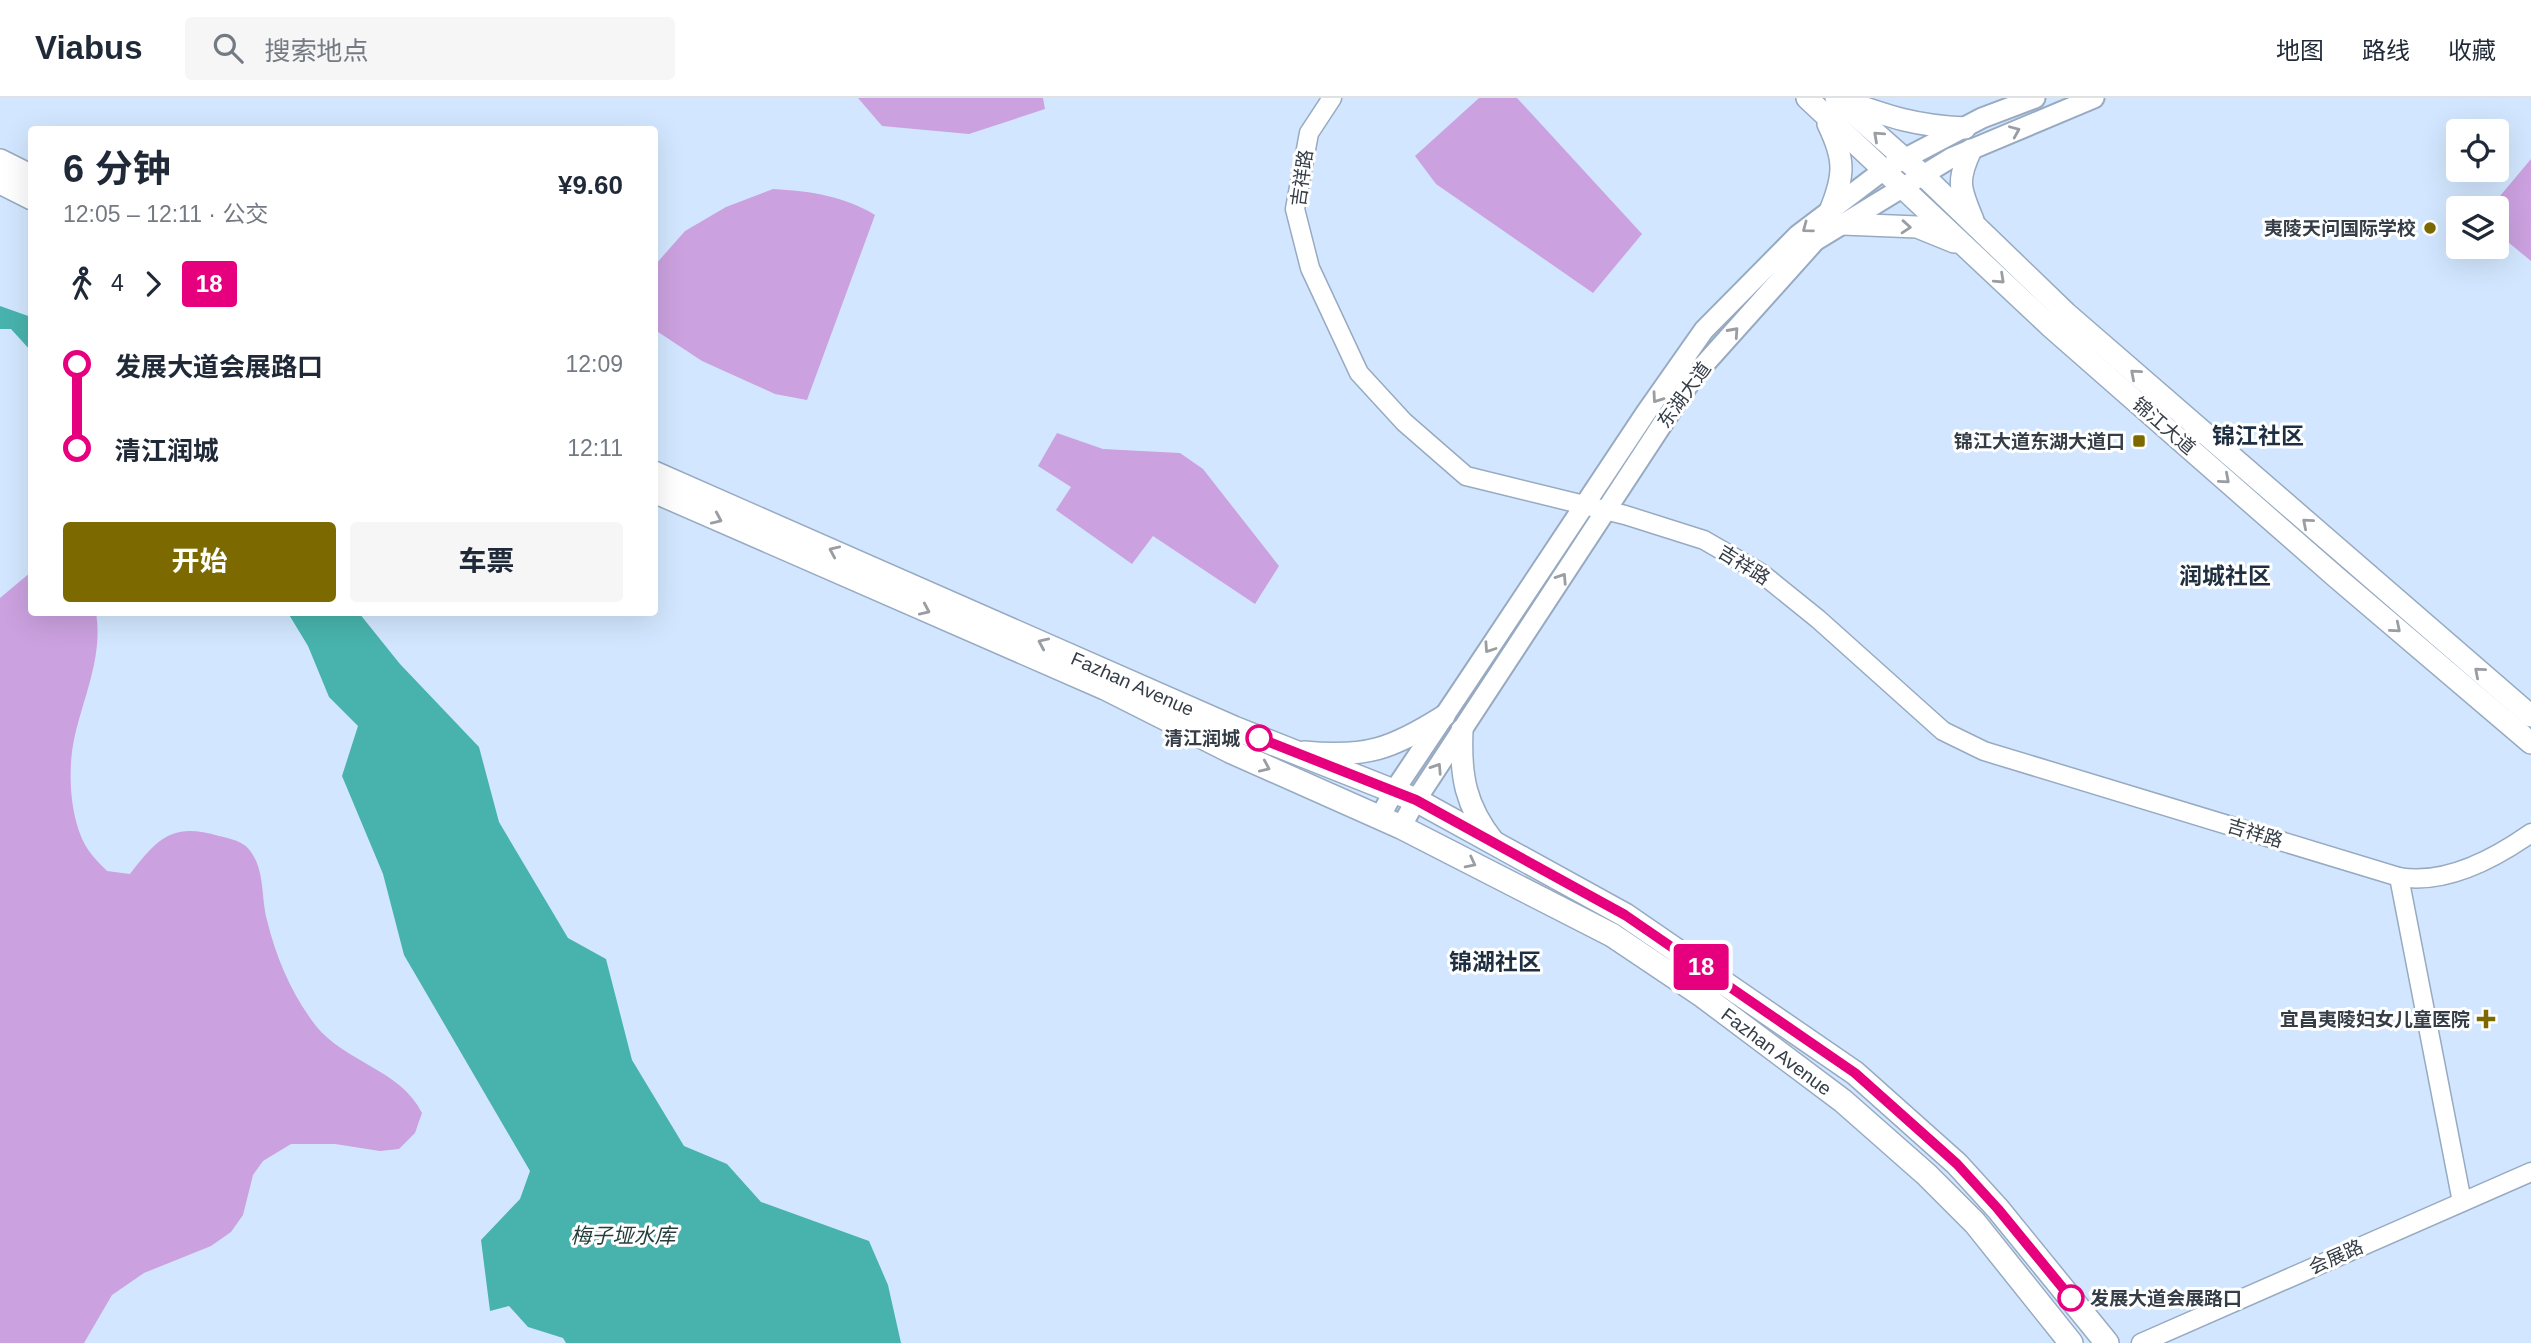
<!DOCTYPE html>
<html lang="zh">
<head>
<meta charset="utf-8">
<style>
	body { margin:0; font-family:Helvetica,"Noto Sans SC",sans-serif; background:#f6f6f7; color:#1f2937; height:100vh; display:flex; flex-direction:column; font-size:26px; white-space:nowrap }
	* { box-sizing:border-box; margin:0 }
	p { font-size:23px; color:#747a83 }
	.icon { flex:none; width:38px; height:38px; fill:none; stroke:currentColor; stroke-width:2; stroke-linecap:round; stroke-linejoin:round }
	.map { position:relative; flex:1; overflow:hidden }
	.details { position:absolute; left:28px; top:28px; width:630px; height:490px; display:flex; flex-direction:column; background:#fff; border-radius:7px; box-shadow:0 7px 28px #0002 }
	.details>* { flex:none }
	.badge { padding:0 14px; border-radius:5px; font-size:24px; line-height:46px }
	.controls { position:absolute; left:2446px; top:21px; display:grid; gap:14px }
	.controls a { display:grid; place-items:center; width:63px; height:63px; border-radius:7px; background:#fff; box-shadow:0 7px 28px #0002; font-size:35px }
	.map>.badge { position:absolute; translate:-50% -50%; box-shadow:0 0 0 4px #fff }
	.legs { display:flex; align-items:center; gap:10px; height:77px; padding:0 35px; font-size:23px }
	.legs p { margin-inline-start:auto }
	.head { display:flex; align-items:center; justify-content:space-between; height:119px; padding:0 35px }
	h1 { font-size:38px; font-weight:700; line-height:52px }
	.cta { display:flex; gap:14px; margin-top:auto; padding:14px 35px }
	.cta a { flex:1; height:80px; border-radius:7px; background:#7c6a01; color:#fff; font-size:28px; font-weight:700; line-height:80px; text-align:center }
	.cta a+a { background:#f6f6f7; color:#1f2937 }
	ul { padding:0 35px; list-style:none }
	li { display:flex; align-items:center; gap:24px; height:84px; font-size:26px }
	li i { display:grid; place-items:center; width:10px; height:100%; margin:0 9px; background:currentColor }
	li i::after { content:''; width:18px; height:18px; margin:-9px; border:5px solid; border-radius:50%; background:#fff }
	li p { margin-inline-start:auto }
	li:first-child i { background:linear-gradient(#0000 50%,currentColor 0) }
	li:last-child i { background:linear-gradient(currentColor 50%,#0000 0) }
	header { display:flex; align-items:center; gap:42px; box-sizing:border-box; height:98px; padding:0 35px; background:#fff; border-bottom:2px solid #e0e1e3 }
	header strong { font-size:33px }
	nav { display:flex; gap:38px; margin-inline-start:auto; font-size:24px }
	.search { width:490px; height:63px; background:#f6f6f7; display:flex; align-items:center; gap:18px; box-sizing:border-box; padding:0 24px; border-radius:7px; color:#747a83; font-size:26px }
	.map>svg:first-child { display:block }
</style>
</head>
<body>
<header>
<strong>Viabus</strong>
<div class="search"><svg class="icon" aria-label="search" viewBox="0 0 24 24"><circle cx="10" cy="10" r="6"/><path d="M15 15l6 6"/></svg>搜索地点</div>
<nav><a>地图</a><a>路线</a><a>收藏</a></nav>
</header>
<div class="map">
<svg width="2531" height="1245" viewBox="0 0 2531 1245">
	<rect width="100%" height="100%" fill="#d2e7ff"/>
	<g fill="#cba1df">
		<polygon points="858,0 1043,0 1045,11 969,36 882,28"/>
		<polygon points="1479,0 1517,0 1642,136 1593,195 1436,86 1415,58"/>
		<polygon points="2531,61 2531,163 2497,135 2497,110 2490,110"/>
		<path d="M773,91C810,93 844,98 875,117L807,302L775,296L702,263L655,232V167L685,133L726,109Z"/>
		<polygon points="1057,335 1103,351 1180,355 1203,371 1279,468 1255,506 1153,438 1132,466 1056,412 1071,389 1038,368"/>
		<path d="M31,474L32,514L96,515C103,557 85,595 75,637C67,670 69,724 89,753C94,760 101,767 107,773L130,776C158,740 172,724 219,738C231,741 244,743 251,754C265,773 261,800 267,822C276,860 292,897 316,928C345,964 401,972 422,1015L415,1035L399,1051L380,1053L335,1046H291L263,1063L253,1077L243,1117L231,1134L211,1148L144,1175L112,1197L84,1245H0V500Z"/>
	</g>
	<g fill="#48b3ad">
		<polygon points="0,208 31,219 31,253 11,231 0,231"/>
		<polygon points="288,515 359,515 400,566 479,649 499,724 568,840 606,861 632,962 684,1048 727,1066 761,1104 869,1143 888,1187 901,1245 566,1245 563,1240 528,1229 509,1208 490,1213 481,1142 520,1101 530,1073 404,857 383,776 342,678 358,628 329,599 308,548"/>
	</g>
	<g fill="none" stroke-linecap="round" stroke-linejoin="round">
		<defs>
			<g id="tertiary">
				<path d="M1332,0L1309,35L1295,111L1310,170L1359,275L1404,324L1466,378L1625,417L1704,442L1761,475L1818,521L1943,633L1984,653L2399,779C2445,787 2494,761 2531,735"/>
				<polyline points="2399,779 2462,1104"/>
				<polyline points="2141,1245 2531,1074"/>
			</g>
			<g id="secondary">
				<polyline points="1380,719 1394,693 1467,584 1645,316 1704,232 1798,137 1885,71 1982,20 2035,0"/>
				<polyline points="1401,729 1416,702 1694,278 1815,143 1951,60 2094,0"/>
			</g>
			<g id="primary">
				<polyline points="1807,0 2051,229 2336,479 2531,645"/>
				<polyline points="1836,0 1923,77 2066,215 2531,618"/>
				<path d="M1845,3C1890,19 1916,28 1965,30"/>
				<path d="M1828,26C1845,61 1845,77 1830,113"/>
				<path d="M1971,52C1956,83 1960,91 1973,122"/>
				<polyline points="1843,126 1917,129 1954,144"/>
				<path d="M1462,632C1460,677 1465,708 1494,744"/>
				<path d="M1304,654C1366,660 1392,651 1444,618"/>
			</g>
			<g id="trunk">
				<polyline points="0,63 32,79"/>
				<polyline points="0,84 32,100"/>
				<path id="s1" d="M654,375L1234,630L1416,702L1625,817L1855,975L1957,1066L1998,1111L2107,1245"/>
				<path id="s2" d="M654,393L1105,590L1230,653L1401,729L1612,837L1703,898L1843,1003L1927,1077L1975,1125L2071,1245"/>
			</g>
		</defs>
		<use href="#tertiary" stroke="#97aac1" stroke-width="21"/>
		<use href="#secondary" stroke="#97aac1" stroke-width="23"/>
		<use href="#primary" stroke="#97aac1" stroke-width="24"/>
		<use href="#trunk" stroke="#97aac1" stroke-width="26"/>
		<use href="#tertiary" stroke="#fff" stroke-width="18"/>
		<use href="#secondary" stroke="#fff" stroke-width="19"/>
		<use href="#primary" stroke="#fff" stroke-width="21"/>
		<use href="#trunk" stroke="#fff" stroke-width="23"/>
	</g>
	<defs><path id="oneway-chevron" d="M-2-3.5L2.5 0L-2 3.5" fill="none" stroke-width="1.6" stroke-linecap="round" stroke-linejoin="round" transform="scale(1.75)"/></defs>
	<g stroke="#9a9ea3">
		<use href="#oneway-chevron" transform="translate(2015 33) rotate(-23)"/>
		<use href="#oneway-chevron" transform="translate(1878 38) rotate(-138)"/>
		<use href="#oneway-chevron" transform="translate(1906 129) rotate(4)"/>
		<use href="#oneway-chevron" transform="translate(1807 130) rotate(143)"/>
		<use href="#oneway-chevron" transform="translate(2000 181) rotate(43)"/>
		<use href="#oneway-chevron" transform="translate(1734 234) rotate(-48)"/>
		<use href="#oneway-chevron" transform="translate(2135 276) rotate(-139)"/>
		<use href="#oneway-chevron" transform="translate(1657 300) rotate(125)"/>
		<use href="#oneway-chevron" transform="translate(2225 381) rotate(41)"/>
		<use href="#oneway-chevron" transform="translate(717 421) rotate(24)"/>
		<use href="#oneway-chevron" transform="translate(2307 425) rotate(-139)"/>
		<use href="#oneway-chevron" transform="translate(834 453) rotate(-156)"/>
		<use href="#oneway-chevron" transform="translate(1562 480) rotate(-57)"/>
		<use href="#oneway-chevron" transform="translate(925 512) rotate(24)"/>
		<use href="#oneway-chevron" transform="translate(2396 530) rotate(40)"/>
		<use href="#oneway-chevron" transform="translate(1043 545) rotate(-156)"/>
		<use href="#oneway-chevron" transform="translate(1489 550) rotate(124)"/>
		<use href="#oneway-chevron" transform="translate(2479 574) rotate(-139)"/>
		<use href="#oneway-chevron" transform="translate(1265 669) rotate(24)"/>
		<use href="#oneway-chevron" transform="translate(1437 670) rotate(-57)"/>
		<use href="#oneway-chevron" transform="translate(1471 765) rotate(27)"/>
	</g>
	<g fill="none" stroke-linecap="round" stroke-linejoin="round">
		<defs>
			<polyline id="line-1" points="1259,640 1416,702 1625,817 1724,885 1855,975 1957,1066 1998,1111 2071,1200"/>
		</defs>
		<use href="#line-1" stroke="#fff" stroke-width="16"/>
		<use href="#line-1" stroke="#e6007e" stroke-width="10"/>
	</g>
	<g fill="#7c6a01" stroke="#fff" stroke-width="2.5">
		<circle cx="2430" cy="130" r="7"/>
		<rect x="2132" y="336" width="14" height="14" rx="3.5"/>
		<path d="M2482.5 910.5h7v7h7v7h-7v7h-7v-7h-7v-7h7z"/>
	</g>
	<g fill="#fff" stroke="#e6007e" stroke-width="3.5">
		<circle cx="1259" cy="640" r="12"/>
		<circle cx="2071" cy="1200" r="12"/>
	</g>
	<g text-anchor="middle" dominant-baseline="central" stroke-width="6" stroke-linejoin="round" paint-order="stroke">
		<g font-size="19" fill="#353d47" stroke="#fff">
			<text transform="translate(1302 80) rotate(-82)">吉祥路</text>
			<text transform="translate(1684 297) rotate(-54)">东湖大道</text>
			<text transform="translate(2164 328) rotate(41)">锦江大道</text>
			<text transform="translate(1744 467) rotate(32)">吉祥路</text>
			<text stroke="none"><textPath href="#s1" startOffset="523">Fazhan Avenue</textPath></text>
			<text transform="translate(2255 735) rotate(17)">吉祥路</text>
			<text stroke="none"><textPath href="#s2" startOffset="1258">Fazhan Avenue</textPath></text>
			<text transform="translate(2336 1159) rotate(-24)">会展路</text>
		</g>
		<g font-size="19" font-weight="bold" fill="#353d47" stroke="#fff" text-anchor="end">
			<text x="2416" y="130">夷陵天问国际学校</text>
			<text x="2125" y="343">锦江大道东湖大道口</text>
			<text x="2470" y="921">宜昌夷陵妇女儿童医院</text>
		</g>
		<g font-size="19" font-weight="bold" fill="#353d47" stroke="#fff" text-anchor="end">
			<text x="1240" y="640">清江润城</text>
			<text x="2090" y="1200" text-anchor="start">发展大道会展路口</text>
		</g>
		<g font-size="21" font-style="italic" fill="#253e3c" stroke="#fff">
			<text x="623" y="1137">梅子垭水库</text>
		</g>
		<g font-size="23" font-weight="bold" fill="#1f2f42" stroke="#fff">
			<text x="2258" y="338">锦江社区</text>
			<text x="2225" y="478">润城社区</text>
			<text x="1495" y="864">锦湖社区</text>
		</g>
	</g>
</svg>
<div class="controls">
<a><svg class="icon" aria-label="locate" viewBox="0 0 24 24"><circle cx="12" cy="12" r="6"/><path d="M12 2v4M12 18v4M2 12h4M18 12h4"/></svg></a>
<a><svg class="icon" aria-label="layers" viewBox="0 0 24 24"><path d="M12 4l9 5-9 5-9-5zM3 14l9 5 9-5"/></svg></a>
</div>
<b class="badge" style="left:1701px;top:869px;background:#e6007e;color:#fff">18</b>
<section class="details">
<div class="head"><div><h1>6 分钟</h1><p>12:05 – 12:11 · 公交</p></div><b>¥9.60</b></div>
<div class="legs"><svg class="icon" aria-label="walk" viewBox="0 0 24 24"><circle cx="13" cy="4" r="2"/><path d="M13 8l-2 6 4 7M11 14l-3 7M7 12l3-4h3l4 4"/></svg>4<svg class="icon" aria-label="forward" viewBox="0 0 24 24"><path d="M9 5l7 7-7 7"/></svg><b class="badge" style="background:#e6007e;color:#fff">18</b></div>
<ul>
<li><i style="color:#e6007e"></i><b>发展大道会展路口</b><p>12:09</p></li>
<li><i style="color:#e6007e"></i><b>清江润城</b><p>12:11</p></li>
</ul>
<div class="cta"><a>开始</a><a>车票</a></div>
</section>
</div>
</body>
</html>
